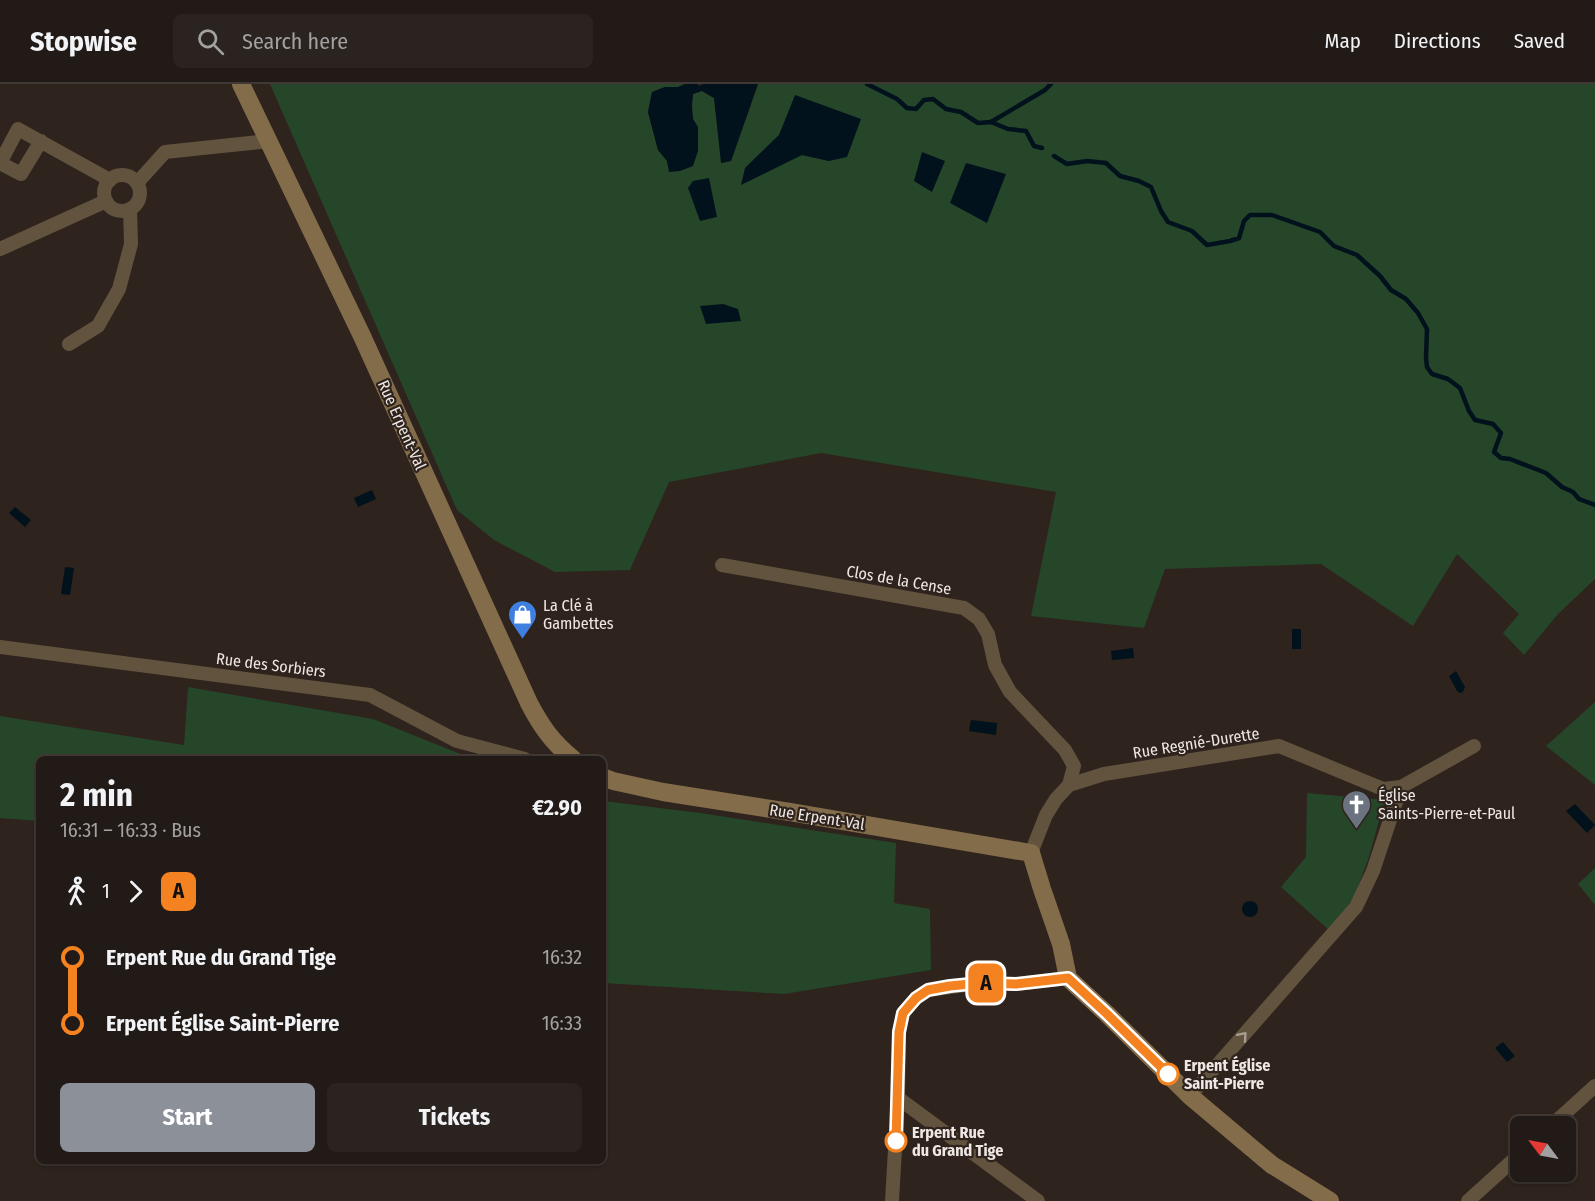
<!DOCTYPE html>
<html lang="en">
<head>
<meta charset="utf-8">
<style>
	body { margin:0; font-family:"Fira Sans Condensed",sans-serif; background:#2a231f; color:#f1f3f6; height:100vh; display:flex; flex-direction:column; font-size:22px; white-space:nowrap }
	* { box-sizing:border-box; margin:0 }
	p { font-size:20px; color:#a2a1a1 }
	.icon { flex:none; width:33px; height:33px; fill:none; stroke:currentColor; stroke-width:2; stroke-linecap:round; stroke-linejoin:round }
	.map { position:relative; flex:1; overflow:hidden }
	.side { position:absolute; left:36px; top:672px; width:570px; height:408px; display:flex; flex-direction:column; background:#221a16; border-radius:9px; box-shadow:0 2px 4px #0004,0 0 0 2px #3f3835 }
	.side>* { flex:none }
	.badge { padding:0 12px; border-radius:9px; font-size:21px; line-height:39px }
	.needle { width:39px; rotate:302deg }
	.fabs { position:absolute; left:1510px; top:1032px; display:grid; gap:12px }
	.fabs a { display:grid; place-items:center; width:66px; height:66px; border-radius:9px; background:#221a16; box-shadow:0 2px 4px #0004,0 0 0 2px #3f3835; font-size:30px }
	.map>.badge { position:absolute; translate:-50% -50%; box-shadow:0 0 0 3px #fff }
	.legs { display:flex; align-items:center; gap:9px; height:66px; padding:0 24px; font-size:20px }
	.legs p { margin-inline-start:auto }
	.headline { display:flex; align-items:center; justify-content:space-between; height:102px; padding:0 24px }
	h1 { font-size:33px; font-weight:700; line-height:45px }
	.primary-button { display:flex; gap:12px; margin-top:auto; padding:12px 24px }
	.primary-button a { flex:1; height:69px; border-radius:9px; background:#8c9099; color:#fff; font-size:24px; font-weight:700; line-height:69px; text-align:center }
	.primary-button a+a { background:#2a231f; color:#f1f3f6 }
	ul { padding:0 24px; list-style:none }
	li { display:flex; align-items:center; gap:21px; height:66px; font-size:22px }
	li i { display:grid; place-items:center; width:9px; height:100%; margin:0 8px; background:currentColor }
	li i::after { content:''; width:15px; height:15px; margin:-8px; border:4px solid; border-radius:50%; background:#221a16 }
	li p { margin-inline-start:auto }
	li:first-child i { background:linear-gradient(#0000 50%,currentColor 0) }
	li:last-child i { background:linear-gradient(currentColor 50%,#0000 0) }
	header { display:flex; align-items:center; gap:36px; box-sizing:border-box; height:84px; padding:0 30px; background:#221a16; border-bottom:2px solid #3f3835 }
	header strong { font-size:28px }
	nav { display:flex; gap:33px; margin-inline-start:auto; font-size:21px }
	.search { width:420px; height:54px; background:#2a231f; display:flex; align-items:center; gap:15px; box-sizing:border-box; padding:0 21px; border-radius:9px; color:#a2a1a1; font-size:22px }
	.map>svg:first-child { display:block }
</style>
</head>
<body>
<header>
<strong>Stopwise</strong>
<div class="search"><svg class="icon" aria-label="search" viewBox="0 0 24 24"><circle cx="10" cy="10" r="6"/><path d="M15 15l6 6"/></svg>Search here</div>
<nav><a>Map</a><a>Directions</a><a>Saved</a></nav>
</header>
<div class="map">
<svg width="1595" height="1117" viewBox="0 0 1595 1117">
	<rect width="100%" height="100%" fill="#2e231d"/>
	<g fill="#26462a" fill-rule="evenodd">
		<path d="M270,0H685L678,3H665L652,8L648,28L658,66L667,77L670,88L698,43C690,32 691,23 693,10L702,7L714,14L722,79L731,77L758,0H1595V495L1558,530L1524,571L1503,549L1519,530L1457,470L1413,542L1321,480L1165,485L1144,544L1031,532L1056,408L821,369L669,398L630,486L555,488L494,456L457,426ZM779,51L829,77L802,71L745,84Z"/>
		<polygon points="188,603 373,635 473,675 39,675 39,737 0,734 0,632 184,661"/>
		<polygon points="1595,618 1595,701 1546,662"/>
		<polygon points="1307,709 1385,716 1368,776 1351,821 1329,846 1281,803 1306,773"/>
		<polygon points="603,717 700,729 896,759 894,819 930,825 931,886 784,910 603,899"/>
		<polygon points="1595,784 1595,821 1578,800"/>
	</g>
	<g fill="#01121c">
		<polygon points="685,0 697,0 699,2 703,0 758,0 731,77 721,79 714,14 702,7 693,10 692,22 693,35 698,43 698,67 693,82 680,87 669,88 667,77 658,66 648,28 652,8 665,3 678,3"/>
		<polygon points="795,11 861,35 847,73 829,77 802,71 741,101 745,84 779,51"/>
		<polygon points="922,68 945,77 932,108 914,97"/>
		<polygon points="966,79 1006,90 987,139 950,119"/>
		<polygon points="709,94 717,133 700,137 688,104 693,97"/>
		<polygon points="723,220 738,225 741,237 706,240 700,222"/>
		<polygon points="372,406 376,415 358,423 354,414"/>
		<polygon points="15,423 31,436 25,443 9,429"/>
		<polygon points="65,483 74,484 70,511 61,510"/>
		<rect x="1292" y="545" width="9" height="20"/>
		<polygon points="1133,564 1134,574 1112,576 1111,567"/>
		<polygon points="1456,587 1465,603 1463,608 1460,609 1457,607 1449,592"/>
		<polygon points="971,636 997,639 996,651 969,647"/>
		<polygon points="1575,720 1595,741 1587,749 1566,727"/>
		<circle cx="1250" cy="825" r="8"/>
		<polygon points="1503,958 1515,972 1507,978 1495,964"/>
	</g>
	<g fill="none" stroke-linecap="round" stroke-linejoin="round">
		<g stroke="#01121c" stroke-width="4.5">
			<polyline points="867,0 897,15 907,24 916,25 924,16 933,15 946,25 961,28 978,39 991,38 1008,45 1026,47 1034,62 1042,64"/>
			<polyline points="991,38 1045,6 1051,0"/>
			<polyline points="1054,72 1067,80 1087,77 1106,79 1120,92 1139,97 1151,103 1161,127 1168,138 1192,147 1207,161 1230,157 1239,154 1244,137 1250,131 1272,131 1320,148 1334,162 1357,171 1380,192 1391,206 1406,215 1418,229 1427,245 1426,274 1427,283 1432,290 1448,295 1460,304 1469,327 1475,336 1493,340 1501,349 1494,368 1501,374 1510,375 1546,389 1562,403 1573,408 1579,415 1595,421"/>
		</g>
		<g stroke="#61533e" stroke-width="14">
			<polyline points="41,57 21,90 0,79 18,45 110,96"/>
			<circle cx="122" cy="109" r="18"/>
			<polyline points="137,99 165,68 269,57"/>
			<polyline points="0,165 106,117"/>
			<polyline points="69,260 98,242 119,205 131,160 130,125"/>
			<polyline points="722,481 964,524 979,535 988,550 995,581 1010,608 1065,666 1074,682 1069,701"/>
			<polyline points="0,563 370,611 457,657 525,675"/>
			<polyline points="1031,769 1046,731 1056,715 1069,701 1104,690 1279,662 1383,705 1401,703 1474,662"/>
			<polyline points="1190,1012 1356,823 1373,787 1401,703"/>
			<polyline points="898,1014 1038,1117"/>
			<polyline points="1551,1042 1595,1002"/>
			<polyline points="892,1117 898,1014 899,949 903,929 916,914 928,906 980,899 1016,900 1068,894"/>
			<polyline points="1468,1117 1521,1069"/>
		</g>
		<g stroke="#836c4a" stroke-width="18">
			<path d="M241,0L362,252L529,619C541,642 552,658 573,675"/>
			<polyline points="603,693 613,697 663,708 790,728 1031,769 1042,805 1061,860 1068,894 1107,930 1190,1012 1272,1081 1330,1117"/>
		</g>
	</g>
	<defs><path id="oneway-chevron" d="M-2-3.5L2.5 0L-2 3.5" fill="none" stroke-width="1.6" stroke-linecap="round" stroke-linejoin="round" transform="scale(1.5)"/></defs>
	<use stroke="#a89d90" href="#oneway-chevron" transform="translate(1243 952) rotate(-49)"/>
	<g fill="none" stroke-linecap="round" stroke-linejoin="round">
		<defs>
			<polyline id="line-1" points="896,1057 899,948 903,929 916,914 928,906 950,902 980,899 1016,900 1068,894 1107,930 1168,990"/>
		</defs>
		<use href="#line-1" stroke="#fff" stroke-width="14"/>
		<use href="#line-1" stroke="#f58220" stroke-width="9"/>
	</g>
	<defs>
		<symbol id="shop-pin" viewBox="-11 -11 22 30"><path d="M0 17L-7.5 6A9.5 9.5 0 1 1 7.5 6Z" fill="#3f7fe0" stroke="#2e231d"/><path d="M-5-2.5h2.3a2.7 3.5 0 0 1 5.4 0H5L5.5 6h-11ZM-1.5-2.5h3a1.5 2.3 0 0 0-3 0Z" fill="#fff"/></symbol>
		<symbol id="church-pin" viewBox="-11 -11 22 30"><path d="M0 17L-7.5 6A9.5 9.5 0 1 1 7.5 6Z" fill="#6b7280" stroke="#2e231d"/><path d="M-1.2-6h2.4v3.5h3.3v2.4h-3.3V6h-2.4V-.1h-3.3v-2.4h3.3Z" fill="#fff"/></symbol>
	</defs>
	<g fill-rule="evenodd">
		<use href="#shop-pin" x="506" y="514" width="33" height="45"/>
		<use href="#church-pin" x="1340" y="704" width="33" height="45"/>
	</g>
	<g fill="#fff" stroke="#f58220" stroke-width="3">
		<circle cx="1168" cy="990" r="10"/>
		<circle cx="896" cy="1057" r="10"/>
	</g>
	<g text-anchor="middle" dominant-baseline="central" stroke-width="4.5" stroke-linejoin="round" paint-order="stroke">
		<g font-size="16" fill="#eee7e3" stroke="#2e231d">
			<text transform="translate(402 341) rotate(66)">Rue Erpent-Val</text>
			<text transform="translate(899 496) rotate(10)">Clos de la Cense</text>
			<text transform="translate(271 581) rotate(7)">Rue des Sorbiers</text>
			<text transform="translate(1196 659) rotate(-9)">Rue Regnié-Durette</text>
			<text transform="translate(817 733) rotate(9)">Rue Erpent-Val</text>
		</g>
		<g font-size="16" fill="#eee7e3" stroke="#2e231d" text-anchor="start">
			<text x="543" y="521">La Clé à<tspan x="543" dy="18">Gambettes</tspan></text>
			<text x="1378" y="711">Église<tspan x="1378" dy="18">Saints-Pierre-et-Paul</tspan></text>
		</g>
		<g font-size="16" font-weight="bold" fill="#eee7e3" stroke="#2e231d" text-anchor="start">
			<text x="1184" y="981">Erpent Église<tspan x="1184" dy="18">Saint-Pierre</tspan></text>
			<text x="912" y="1048">Erpent Rue<tspan x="912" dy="18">du Grand Tige</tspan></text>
		</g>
	</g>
</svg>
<div class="fabs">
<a><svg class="needle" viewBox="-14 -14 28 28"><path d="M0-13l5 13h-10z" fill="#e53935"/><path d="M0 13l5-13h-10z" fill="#a2a1a1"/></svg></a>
</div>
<b class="badge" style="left:986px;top:899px;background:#f58220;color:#111">A</b>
<section class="side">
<div class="headline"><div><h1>2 min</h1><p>16:31 – 16:33 · Bus</p></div><b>€2.90</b></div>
<div class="legs"><svg class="icon" aria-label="walk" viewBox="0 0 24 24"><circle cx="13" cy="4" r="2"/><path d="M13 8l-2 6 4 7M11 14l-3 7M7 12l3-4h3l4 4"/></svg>1<svg class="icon" aria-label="forward" viewBox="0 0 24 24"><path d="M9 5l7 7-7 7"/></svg><b class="badge" style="background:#f58220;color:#111">A</b></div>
<ul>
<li><i style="color:#f58220"></i><b>Erpent Rue du Grand Tige</b><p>16:32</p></li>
<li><i style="color:#f58220"></i><b>Erpent Église Saint-Pierre</b><p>16:33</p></li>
</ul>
<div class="primary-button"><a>Start</a><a>Tickets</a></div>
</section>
</div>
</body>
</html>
